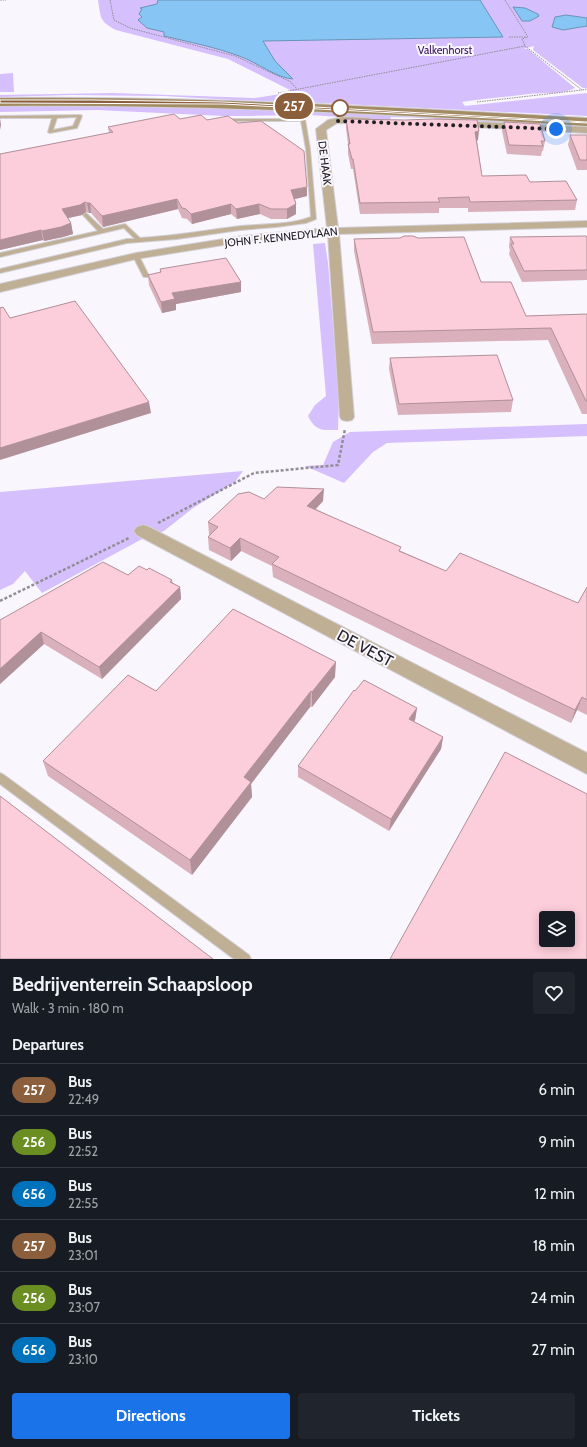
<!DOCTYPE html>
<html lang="en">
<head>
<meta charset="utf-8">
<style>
	body { margin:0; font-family:Cabin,sans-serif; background:#20242c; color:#f1f3f6; height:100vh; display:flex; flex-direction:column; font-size:15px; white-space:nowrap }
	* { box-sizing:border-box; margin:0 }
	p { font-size:13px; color:#9ea1a6 }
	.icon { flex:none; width:22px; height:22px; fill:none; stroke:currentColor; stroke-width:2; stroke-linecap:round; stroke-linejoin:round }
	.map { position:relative; height:959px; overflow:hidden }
	.drawer { display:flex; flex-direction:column; background:#171b24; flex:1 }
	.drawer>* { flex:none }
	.badge { padding:0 8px; border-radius:13px; font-size:14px; line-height:26px }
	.buttons { position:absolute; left:539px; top:911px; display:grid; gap:8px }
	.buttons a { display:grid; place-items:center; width:36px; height:36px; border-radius:4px; background:#171b24; box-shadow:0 2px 10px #0003; font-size:20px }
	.you { position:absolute; width:20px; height:20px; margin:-10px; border:3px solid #fff; border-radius:50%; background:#1a73e8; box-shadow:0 0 0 6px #1a73e833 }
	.map>.badge { position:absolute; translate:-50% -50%; box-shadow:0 0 0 2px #fff }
	h2 { padding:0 12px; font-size:15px; line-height:36px }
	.round { display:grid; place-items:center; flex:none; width:42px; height:42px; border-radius:4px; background:#20242c }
	.summary { display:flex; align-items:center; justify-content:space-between; height:68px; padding:0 12px }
	h1 { font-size:19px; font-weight:700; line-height:30px }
	.cta { display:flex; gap:8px; margin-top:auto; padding:8px 12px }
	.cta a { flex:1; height:46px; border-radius:4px; background:#1a73e8; color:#fff; font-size:16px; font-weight:700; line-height:46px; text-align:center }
	.cta a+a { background:#20242c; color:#f1f3f6 }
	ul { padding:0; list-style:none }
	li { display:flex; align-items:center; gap:12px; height:52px; padding:0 12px; border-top:1px solid #363941 }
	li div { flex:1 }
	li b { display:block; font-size:15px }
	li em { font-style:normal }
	li .badge { min-width:44px; font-weight:700; text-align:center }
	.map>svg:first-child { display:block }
</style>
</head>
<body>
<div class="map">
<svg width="587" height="959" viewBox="0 0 587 959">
	<rect width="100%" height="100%" fill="#f9f6fe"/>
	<g fill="#d5bffd">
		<path d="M98,0H587V88H583L533,50L534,46L523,49H528L575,88C561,95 544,92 529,94C507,97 484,98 462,102L465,106L587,93V116L323,103L232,100L164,96L70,95L0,97V95L112,93L255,98L294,92L228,59L116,30C99,21 101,18 98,0Z"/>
		<polygon points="13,73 14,92 0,92 0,74"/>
		<polygon points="91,105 194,107 423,116 587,127 446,120 434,121 434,118 391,117 390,120 310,115 224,116 97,110 0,112 0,106"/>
		<path d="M325,243L328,263L339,398L338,430C323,430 316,432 308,416L315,405L326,396L313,244Z"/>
		<polygon points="587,424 587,436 387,443 373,452 344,483 305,466 323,465 333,442 350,432"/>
		<polygon points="243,471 235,482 193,508 164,531 144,538 42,593 25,571 13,584 0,590 0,492"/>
	</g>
	<g fill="#87c6f4" stroke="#6994b6">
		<path d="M158,0H480L503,37L263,41L275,61L293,79C276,78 257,62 239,56C215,47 189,42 164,36V32L147,28L138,20L142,17L139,14L142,9L140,8L157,4Z"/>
		<polygon points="513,7 525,8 538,14 539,16 530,21 522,21"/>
		<polygon points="566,15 587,18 587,26 563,30 552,27 555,17"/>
	</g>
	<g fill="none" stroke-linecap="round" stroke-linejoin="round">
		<defs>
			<g id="lane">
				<path d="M80,115L82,116L77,128L50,133L48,132L52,118H0V116ZM77,117L73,126L53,130L57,118Z"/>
				<path d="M224,119H305L310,149L316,219L306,223L276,227L240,230L177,239L127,243L0,273V269L127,239H135L124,228L0,257V253L98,231L83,215L86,213L103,229L125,224L140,238C174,236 208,230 241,226C264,224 290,225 311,217L306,149L301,121H222V120Z"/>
				<polygon points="136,254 139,256 149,276 148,277 144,277 143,276 133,256"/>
				<polygon points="0,773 4,775 249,955 251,959 234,959 0,784"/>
			</g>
			<g id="street">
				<polygon points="343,117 369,118 373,121 369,124 337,123 326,130 338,228 587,221 587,227 339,234 354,417 352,420 347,421 342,420 340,417 328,235 242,242 136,259 0,292 0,284 136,253 242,236 327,228 316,129 328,120"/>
				<polygon points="456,121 587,127 587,133 453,126 451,124"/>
				<polygon points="143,525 149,527 587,753 587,774 137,535 134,531 137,527"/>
			</g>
			<path id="secondary" d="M0,98C196,96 391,107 587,118V126C391,114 196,104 0,106Z"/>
		</defs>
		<use href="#lane" stroke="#d2cfd7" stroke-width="2"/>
		<use href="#street" stroke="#d2cfd7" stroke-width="2"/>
		<use href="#secondary" stroke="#d2cfd7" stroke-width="2"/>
		<g stroke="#918e95" stroke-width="1" stroke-dasharray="1.5 1" stroke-linecap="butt">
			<polyline points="0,0 6,0"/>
			<polyline points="110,0 114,20 130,28 235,56 291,82 297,89"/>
			<polyline points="505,0 528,37 522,39 525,46 582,90 587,89"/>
			<polyline points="509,37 526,37"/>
			<polyline points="288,92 305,94"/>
			<polyline points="278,93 525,46"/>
			<polyline points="477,102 582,90"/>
		</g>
		<g stroke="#918e95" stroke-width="2.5" stroke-dasharray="3 2" stroke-linecap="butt">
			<polyline points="158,523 254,473 338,465 345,429"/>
			<polyline points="0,601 129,538"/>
		</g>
		<use href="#lane" fill="#bfaf94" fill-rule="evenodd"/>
		<use href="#street" fill="#bfaf94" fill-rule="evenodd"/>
		<use href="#secondary" fill="#a38c63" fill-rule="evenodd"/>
	</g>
	<g fill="#d9b0bb">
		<polygon points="180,119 307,196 295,199 296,204 296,214 287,219 271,219 260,214 237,219 231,214 192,224 187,219 182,218 178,209 103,227 91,213 89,213 86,212 82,215 68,218 71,223 73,234 63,237 44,241 43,240 0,250 0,154 109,133 108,127"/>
		<polygon points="346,119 478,140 477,141 482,176 530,182 577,200 575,210 468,212 468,208 439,208 439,213 360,214 353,169 351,169 348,154 348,144 346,128"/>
		<polygon points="504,122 545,141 543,151 542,151 541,156 507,154 502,131"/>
		<polygon points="570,135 587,135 587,170 577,170 568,145"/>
		<polygon points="510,237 587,237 587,280 522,282 509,254 510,250 509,247"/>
		<polygon points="354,239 526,316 587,314 587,414 582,414 548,340 372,344 354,251"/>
		<polygon points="160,269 241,292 176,304 176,310 162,313 149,285 148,275 160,273"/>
		<polygon points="390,358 513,400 511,412 398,415 389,369"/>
		<polygon points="264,499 323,501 316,509 401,551 446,571 578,603 587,587 587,715 577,710 571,723 273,577 272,566 241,551 231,561 209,550 208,537 209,535 208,522"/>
		<polygon points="147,570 172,580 173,583 180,587 181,599 102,679 44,644 0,684 0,620"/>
		<polygon points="335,677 312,707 310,707 251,784 252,797 192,875 48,776 43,761 156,691"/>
		<polygon points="417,708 415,720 414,722 443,737 441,749 389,831 298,777 298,766"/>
	</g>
	<g fill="#b09099">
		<polygon points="0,118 1,125 0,130"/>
		<polygon points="479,131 478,140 474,142 475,132"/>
		<polygon points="307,187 307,196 291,200 291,190"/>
		<polygon points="177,199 178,209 103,227 102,216"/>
		<polygon points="85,202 86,212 82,215 64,219 62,209"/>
		<polygon points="87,203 90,203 91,213 89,213"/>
		<polygon points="231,204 231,214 192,224 191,214"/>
		<polygon points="259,204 260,214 237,219 236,209"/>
		<polygon points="296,204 296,214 287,219 287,209"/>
		<polygon points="71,223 73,234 63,237 44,241 42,231"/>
		<polygon points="41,230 43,240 0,250 0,240"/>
		<polygon points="241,282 241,292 176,304 176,310 162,313 161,302 172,293"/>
		<polygon points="149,402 151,413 0,460 0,448"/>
		<polygon points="324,489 323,501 307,518 307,506"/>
		<polygon points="240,538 241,551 231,561 230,548"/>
		<polygon points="180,587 181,599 102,679 99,667"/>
		<polygon points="41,632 44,644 0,684 0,669"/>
		<polygon points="336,662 335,677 312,707 312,692"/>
		<polygon points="311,691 310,707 251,784 252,797 192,875 190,860 244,777"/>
		<polygon points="582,697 577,710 571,723 575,710"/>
		<polygon points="417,708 415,720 407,731 409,719"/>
		<polygon points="443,737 441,749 389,831 391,819"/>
	</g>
	<g fill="#fccdda" stroke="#b09099" fill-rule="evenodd">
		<polygon points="174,114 180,119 201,115 207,120 228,116 238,123 261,121 304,151 307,187 291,190 296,204 287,209 271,209 259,204 236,209 231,204 191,214 186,209 182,208 177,199 102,216 90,203 87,203 85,202 80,205 62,209 71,223 61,227 42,231 41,230 0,240 0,154 113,132 108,127"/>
		<polygon points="346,119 405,120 432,119 477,120 479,131 475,132 482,176 526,175 530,182 566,181 577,200 470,202 469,197 438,198 440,202 360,203 353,159 352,159 348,144 350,144"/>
		<polygon points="504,122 540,124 545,141 541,141 543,146 509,145"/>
		<polygon points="570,135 587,135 587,160 580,160"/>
		<polygon points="404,236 413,236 418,238 464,237 481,282 511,282 526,316 587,314 587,401 586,401 551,328 373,332 354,239 400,238"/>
		<polygon points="586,236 587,237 587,270 524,271 511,244 514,244 510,237"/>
		<polygon points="226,258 241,282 172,293 175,299 161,302 148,275 161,272 160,269"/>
		<polygon points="75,301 149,402 0,448 0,308 3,307 10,318"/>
		<polygon points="497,355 513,400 399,404 390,358"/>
		<polygon points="277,487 324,489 307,506 401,547 399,551 446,571 460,553 578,603 587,587 587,700 582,697 575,710 272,564 279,557 240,538 230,548 208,537 218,527 208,522 238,494 249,492 264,499"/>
		<polygon points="103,562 128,575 139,566 147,570 149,568 172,580 170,582 180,587 99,667 41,632 0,669 0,620"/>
		<polygon points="233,609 336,662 312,692 311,691 244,777 251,782 190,860 43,761 128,675 156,691"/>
		<polygon points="364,680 417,708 409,719 443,737 391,819 298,766 354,690 355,691"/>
		<path d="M505,752L587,794V959H390ZM546,918H568V940H546Z"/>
		<polygon points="0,796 213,959 0,959"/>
	</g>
	<polygon fill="#8b5e3c" stroke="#fff" points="0,100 92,100 223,102 587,122 587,123 223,104 0,103"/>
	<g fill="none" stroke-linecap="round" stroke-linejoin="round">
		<polyline stroke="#222025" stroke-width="4" stroke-dasharray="0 7.2" points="340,108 337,121 556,129"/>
	</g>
	<circle fill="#fff" stroke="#8b5e3c" stroke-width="2" cx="340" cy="108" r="8"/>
	<g text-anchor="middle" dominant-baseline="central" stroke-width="4" stroke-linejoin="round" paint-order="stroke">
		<g font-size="11" fill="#36125c" stroke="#f9f6fe">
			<text x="445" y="50">Valkenhorst</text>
		</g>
		<g font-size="11" fill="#222025" stroke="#f9f6fe">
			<text transform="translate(325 163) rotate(83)">DE HAAK</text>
			<text transform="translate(281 237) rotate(-6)">JOHN F. KENNEDYLAAN</text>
		</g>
		<g font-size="16" fill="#222025" stroke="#f9f6fe">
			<text transform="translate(365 648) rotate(28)">DE VEST</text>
		</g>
	</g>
</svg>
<div class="buttons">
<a><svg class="icon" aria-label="layers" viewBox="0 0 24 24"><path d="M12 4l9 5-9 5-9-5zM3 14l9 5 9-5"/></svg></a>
</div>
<div class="you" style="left:556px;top:129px"></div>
<b class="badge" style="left:294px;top:106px;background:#8b5e3c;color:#fff">257</b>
</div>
<section class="drawer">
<div class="summary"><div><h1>Bedrijventerrein Schaapsloop</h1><p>Walk · 3 min · 180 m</p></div><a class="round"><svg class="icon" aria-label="heart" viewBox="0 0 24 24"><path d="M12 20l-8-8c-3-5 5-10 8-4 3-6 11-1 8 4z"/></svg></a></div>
<h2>Departures</h2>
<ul>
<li><span class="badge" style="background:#8b5e3c;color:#fff">257</span><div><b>Bus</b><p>22:49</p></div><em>6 min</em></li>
<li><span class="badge" style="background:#6b8e23;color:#fff">256</span><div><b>Bus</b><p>22:52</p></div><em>9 min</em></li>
<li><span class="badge" style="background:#0072bc;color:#fff">656</span><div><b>Bus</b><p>22:55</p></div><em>12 min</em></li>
<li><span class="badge" style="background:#8b5e3c;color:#fff">257</span><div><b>Bus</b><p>23:01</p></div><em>18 min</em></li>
<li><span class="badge" style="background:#6b8e23;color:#fff">256</span><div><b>Bus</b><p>23:07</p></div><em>24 min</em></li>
<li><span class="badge" style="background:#0072bc;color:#fff">656</span><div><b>Bus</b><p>23:10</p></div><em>27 min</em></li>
</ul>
<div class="cta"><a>Directions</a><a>Tickets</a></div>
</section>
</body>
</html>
